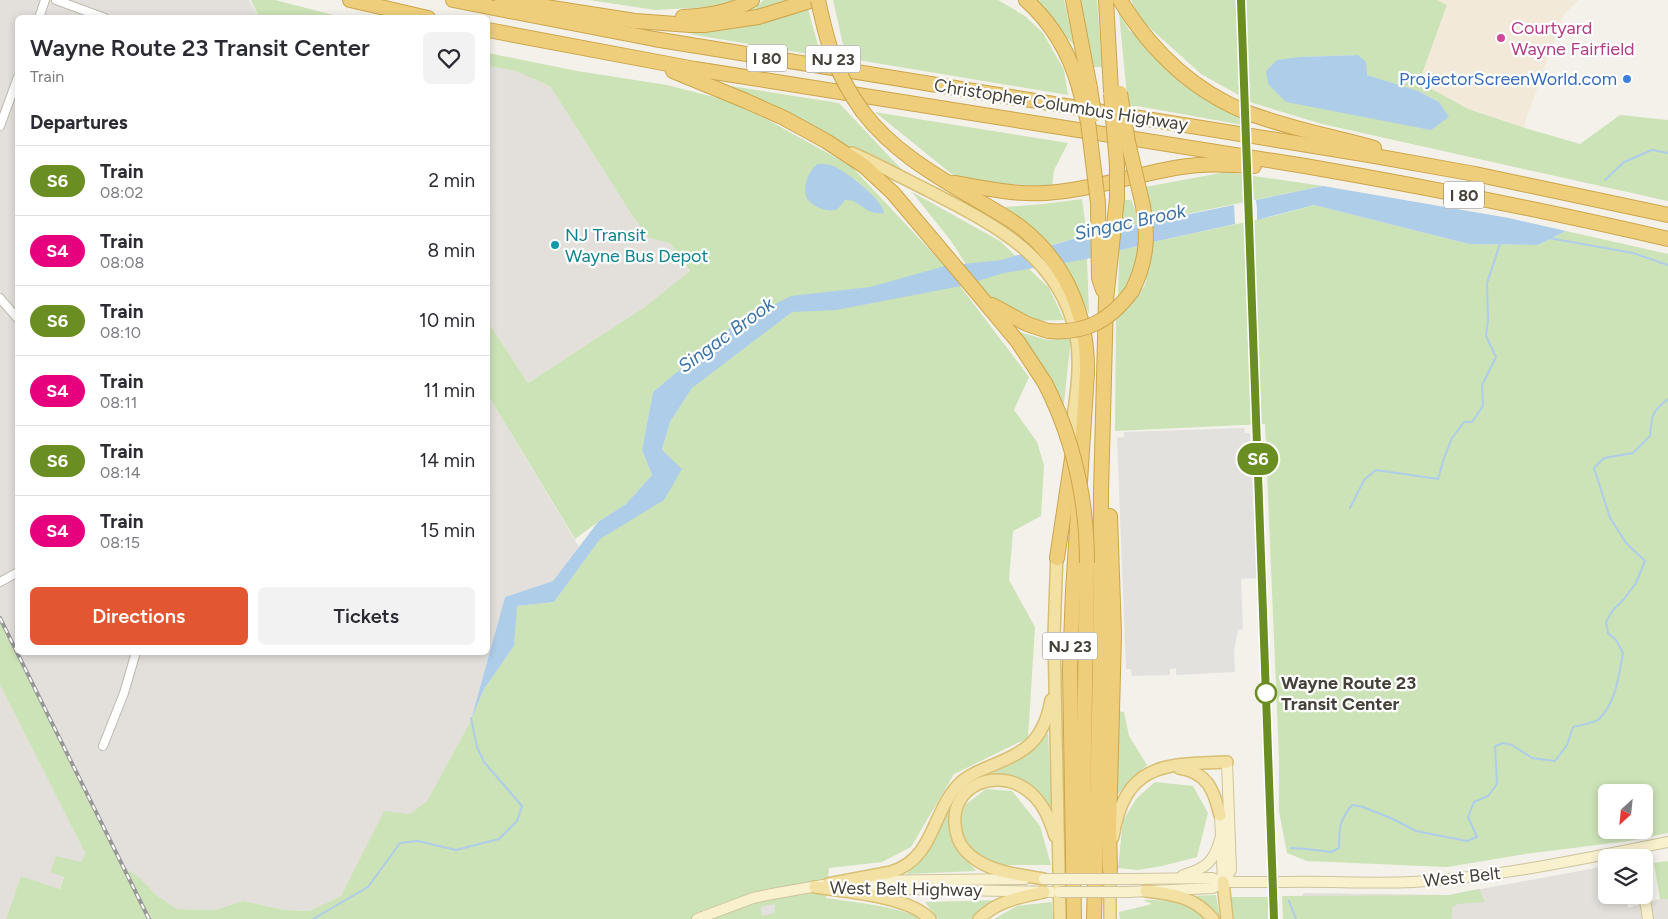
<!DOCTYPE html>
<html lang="en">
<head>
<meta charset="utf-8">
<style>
	body { margin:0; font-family:Figtree,sans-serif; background:#f2f2f3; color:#2b2b33; height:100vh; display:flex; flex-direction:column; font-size:19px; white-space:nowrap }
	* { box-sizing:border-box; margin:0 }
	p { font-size:16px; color:#7c7c81 }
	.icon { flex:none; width:28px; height:28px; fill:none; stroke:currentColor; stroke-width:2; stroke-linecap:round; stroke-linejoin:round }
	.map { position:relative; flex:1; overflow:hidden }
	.sheet { position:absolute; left:15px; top:15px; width:475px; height:640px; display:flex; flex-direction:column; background:#fff; border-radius:8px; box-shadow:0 2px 8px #0003 }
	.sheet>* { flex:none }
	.badge { padding:0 10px; border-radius:16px; font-size:18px; line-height:32px }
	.needle { width:32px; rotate:207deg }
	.tools { position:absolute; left:1598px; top:784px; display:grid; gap:10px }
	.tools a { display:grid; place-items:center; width:55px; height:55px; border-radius:8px; background:#fff; box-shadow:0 2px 8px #0003; font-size:25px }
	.map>.badge { position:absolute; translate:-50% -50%; box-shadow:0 0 0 2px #fff }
	h2 { padding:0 15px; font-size:19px; line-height:45px }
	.round { display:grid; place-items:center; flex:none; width:52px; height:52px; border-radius:8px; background:#f2f2f3 }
	.overview { display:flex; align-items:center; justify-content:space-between; height:85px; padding:0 15px }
	h1 { font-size:24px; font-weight:600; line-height:38px }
	.button { display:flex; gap:10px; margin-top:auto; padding:10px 15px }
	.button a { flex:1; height:58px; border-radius:8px; background:#e25732; color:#fff; font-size:20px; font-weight:600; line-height:58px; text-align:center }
	.button a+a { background:#f2f2f3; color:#2b2b33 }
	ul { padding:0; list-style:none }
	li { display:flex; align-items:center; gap:15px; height:70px; padding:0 15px; border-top:1px solid #e1e1e2 }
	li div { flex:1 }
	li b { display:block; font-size:19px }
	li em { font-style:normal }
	li .badge { min-width:55px; font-weight:700; text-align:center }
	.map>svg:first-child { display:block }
</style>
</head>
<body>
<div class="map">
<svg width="1668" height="919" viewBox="0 0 1668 919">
	<rect width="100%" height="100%" fill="#f3f1ea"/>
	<polygon fill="#f2e9d8" points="1437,0 1579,0 1564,14 1525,122 1525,128 1468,109 1419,82 1447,6"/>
	<g fill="#e3e0db">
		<polygon points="0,0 249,0 259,17 18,18 17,652 0,617"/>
		<polygon points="488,66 515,71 550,86 632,215 670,243 690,272 646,306 528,383 488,322"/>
		<polygon points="488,395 579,547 553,581 505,597 471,720 427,801 410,814 384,812 341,896 309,911 285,910 243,901 215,910 177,909 156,895 139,877 126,869 18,653 488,652"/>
		<polygon points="0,685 85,853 81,862 64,877 60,889 21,876 6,919 0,919"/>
		<polygon points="1606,866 1606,895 1625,895 1628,908 1660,899 1668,899 1668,919 1285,919 1304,893 1449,895"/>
	</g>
	<g fill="#cce2b7" fill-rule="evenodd">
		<polygon points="251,0 275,0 341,17 259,17"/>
		<polygon points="589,0 740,0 730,6 655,10"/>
		<polygon points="764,0 789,0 737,17 757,6"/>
		<polygon points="833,0 998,0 1025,16 1043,33 1064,70 1068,95 846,58"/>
		<polygon points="1032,0 1064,0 1074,45"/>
		<polygon points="1080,0 1097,0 1102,67 1094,67"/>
		<path d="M1131,0H1437L1447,5L1419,82L1468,109L1525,128L1580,144L1620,115L1668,120V201L1322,124L1253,103L1201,74L1140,19ZM1358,55L1366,75L1418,91L1439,102L1277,61L1299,57Z"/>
		<polygon points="808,9 821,56 689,34 761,22"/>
		<polygon points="1119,13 1129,30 1144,43 1250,118 1249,126 1137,106 1128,106"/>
		<path d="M488,53L577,71L667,85L737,103L851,166L945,266L1029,377L1014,410L1037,442L1044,465L1041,516L1013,531L1009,580L1035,627L1028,738L954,774L911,847L882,862L829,868L826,898C859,903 892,905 923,919H6L21,876L60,889L64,877L50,872L56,856L81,862L85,853L0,685V617L126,869L139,877L156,895L177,909L215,910L243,901L285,910L309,911L341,896L384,811L410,814L427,801L471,720L484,689L514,646L516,606L554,602L600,538L664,499L662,451L670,422L730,329L653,392L642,450L652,475L626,504L598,522L575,539L488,395V322L528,383L646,306L690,271L670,243L649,238L632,215L550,86L515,71L488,66Z"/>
		<polygon points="731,86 839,103 904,172 828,137"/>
		<polygon points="875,112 899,116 1068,143 1054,170 1052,187 959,180"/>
		<polygon points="1226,172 1323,186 1152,221 1145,187"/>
		<polygon points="912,192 1000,241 1049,288 1064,320 1029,321 985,294 951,241"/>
		<polygon points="1082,199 1087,235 1048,246 1005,207 1043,204"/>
		<polygon points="1123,200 1131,200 1140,221 1140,224 1121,228"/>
		<path d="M1314,205L1469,244L1538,245L1566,231L1668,254V833L1629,841L1525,854L1447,867L1307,861L1287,853L1279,811V758L1265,424L1115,431L1116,320L1145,285L1153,242L1274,216ZM1606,792H1644V830H1606Z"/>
		<polygon points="1138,246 1134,272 1118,301 1119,251"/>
		<polygon points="1087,259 1089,314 1064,262"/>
		<polygon points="1019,332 1047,340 1071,338 1063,412 1043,369"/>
		<polygon points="1118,711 1124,712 1129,736 1147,765 1130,779 1118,794"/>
		<polygon points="1048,733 1052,815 1016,779 989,775 1024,757"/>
		<polygon points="1155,782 1193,786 1208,813 1197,857 1162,866 1138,870 1118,868 1123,821 1136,799"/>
		<polygon points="986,789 1012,791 1040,826 1051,865 996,865 973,852 958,829 965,805"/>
		<polygon points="950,807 954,845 976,871 906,874 923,859"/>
		<polygon points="1668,861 1668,899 1660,899 1654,863"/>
		<polygon points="1479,889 1485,902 1457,904 1452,908 1452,919 1283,919 1282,896 1449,895"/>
		<polygon points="1216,895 1220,919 1217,919 1191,896"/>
		<polygon points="1231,897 1268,897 1268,919 1234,919"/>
		<polygon points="1000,900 975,919 938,919 925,902"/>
		<path d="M1143,900C1172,900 1180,901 1205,916L1206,919H1120L1119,912L1152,904Z"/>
		<polygon points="1052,902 1053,919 994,919 1017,906"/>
	</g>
	<g fill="#e2e1de">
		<polygon points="1244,428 1245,433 1250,433 1257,578 1241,579 1243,629 1238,630 1234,652 1235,672 1176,675 1176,668 1170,669 1170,675 1132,676 1131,669 1126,669 1117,438 1124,437 1124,432"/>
		<polygon points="775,904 775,913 762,916 760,907"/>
	</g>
	<g fill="#adcde9">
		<polygon points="1358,55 1366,62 1367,75 1418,91 1439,102 1449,117 1431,130 1286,102 1268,84 1266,71 1277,60 1299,57"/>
		<path d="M818,164C824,164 828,164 833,166C846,171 883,200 884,213C863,215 861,199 845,200C842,203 840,207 837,209C829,214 808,205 806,196C803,186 809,169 818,164Z"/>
		<polygon points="1323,186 1509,218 1566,231 1538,245 1469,244 1314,205 1257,220 1257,209 1256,200"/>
		<polygon points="1234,205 1235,224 1153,242 1087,259 1004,273 961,286 836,310 792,312 692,388 670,422 662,450 682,469 664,500 600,539 554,602 517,606 514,646 484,689 471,720 505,597 553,581 598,522 626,504 652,475 642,450 653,392 731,327 791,296 870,287 945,266 1001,260 1087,235"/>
	</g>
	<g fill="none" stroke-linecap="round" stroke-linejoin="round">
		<g stroke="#adcde9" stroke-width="2">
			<polyline points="1605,180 1624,162 1652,150 1668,153"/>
			<polyline points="1549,238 1633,253 1668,265"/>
			<polyline points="1350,508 1364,480 1376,470 1438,479 1444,458 1452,438 1464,422 1472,422 1483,406 1482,385 1496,357 1486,336 1488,320 1487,283 1500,244"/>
			<path d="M1291,848L1307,849L1331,852L1339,848C1339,828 1339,821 1352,805L1363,807L1393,819L1416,831L1467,841L1477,837L1468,817L1474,802L1488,796L1497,784L1495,746L1503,743L1512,745L1532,758L1555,761L1567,745L1573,727C1581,725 1594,723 1599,719C1616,703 1619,674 1623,653L1616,640L1608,633L1606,622L1613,610L1624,599L1636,583L1645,561L1626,543L1610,518L1594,468L1604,458L1633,453L1650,436C1652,415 1651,412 1668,399"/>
			<polyline points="1289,901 1296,919"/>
			<polyline points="313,919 368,887 400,843 418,841 456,850 499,839 517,821 522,806 484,762 477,747 471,718"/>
		</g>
		<defs>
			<g id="street">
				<polyline points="56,0 105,18"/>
				<polyline points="39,18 45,0"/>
				<polyline points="0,126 18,77"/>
				<polyline points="0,298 18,319"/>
				<polyline points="0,582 18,572"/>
				<polyline points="103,746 124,693 136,652"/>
			</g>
			<g id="secondary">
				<polyline points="1220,815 1223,882"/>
				<path d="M1183,875C1207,869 1215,860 1221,836"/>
				<polyline points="1128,879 1212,878 1223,882 1260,882"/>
				<polyline points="860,881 1025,879"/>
				<path d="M1287,882C1329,881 1371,884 1413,882C1499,877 1583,859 1668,842"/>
				<polyline points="856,888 1059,892"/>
				<path d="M1128,892L1213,888C1222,883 1227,879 1231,870L1227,762"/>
				<polyline points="1644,894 1648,919"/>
				<polyline points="697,919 753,898 772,894 823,885"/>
			</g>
			<g id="primary">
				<path d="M852,153C879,165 905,179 931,192C995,225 1060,257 1076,335C1082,370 1074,407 1070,441"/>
				<polyline points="1057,551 1054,636 1060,919"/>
				<path d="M1179,768C1207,772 1214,790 1220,815"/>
				<path d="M1113,837C1125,763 1164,764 1227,762"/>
				<path d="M1044,879C1022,875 997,873 978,861C967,854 958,844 956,831C946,784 1002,763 1034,796C1045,807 1050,821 1055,836"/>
				<polyline points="1223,882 1227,919"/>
				<path d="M828,884L891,872C935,858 931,813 959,784C967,776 976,772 986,768C1024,752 1043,744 1051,700"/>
				<path d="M815,887C847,892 908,896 930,919"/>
				<path d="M1146,891C1173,894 1195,897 1213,919"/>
				<path d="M979,919C997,901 1020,897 1044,892"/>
				<polyline points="1110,919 1110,868"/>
			</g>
			<g id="highway">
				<polyline points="350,0 428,18"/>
				<polyline points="453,0 654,39 1369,155 1475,174 1668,215"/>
				<polyline points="502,0 635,21 690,25 704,25 758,17 813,0"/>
				<path d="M1026,0C1053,24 1069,52 1079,87"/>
				<polyline points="1073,0 1090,88"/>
				<polyline points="1106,0 1111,91"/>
				<path d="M1120,0C1150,49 1192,90 1246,112C1287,128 1331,136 1374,148"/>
				<path d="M683,17C707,16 732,12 752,0"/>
				<path d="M488,30L695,69L1305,166C1426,187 1548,211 1668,239"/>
				<polyline points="673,71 746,101 784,118 826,141 864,166 893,193 969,283 1018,342 1045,383"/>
				<path d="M863,112C891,149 931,173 970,196C987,206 1004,215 1019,226C1066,262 1088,315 1087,373L1073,591L1070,669L1074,919"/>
				<path d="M954,183C985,188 1014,195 1046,193C1092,190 1136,174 1181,167C1206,163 1229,165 1254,166"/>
				<polyline points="1098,203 1099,278 1103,290"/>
				<path d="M1132,291C1146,263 1149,237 1143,206"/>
				<polyline points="992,305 1027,324 1048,331"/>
				<polyline points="1110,516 1114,634 1109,827 1110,870"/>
				<polyline points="1057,558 1073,452"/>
				<polyline points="1082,877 1087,563"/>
				<polyline points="1094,919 1100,674 1101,492 1106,300 1117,198"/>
			</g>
		</defs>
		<use href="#street" stroke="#beb9ad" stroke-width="10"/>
		<use href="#secondary" stroke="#cdc49e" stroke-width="12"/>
		<use href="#primary" stroke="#d7bf74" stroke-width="14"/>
		<use href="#highway" stroke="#cca54b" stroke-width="16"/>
		<use href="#street" stroke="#fff" stroke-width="8"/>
		<use href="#secondary" stroke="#f9f1ce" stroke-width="10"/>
		<use href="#primary" stroke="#f3e1a3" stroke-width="11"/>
		<use href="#highway" stroke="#eece7a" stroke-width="14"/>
		<defs>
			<g id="rail">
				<polyline points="1241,0 1274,919"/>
				<polyline points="0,618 149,919"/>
			</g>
		</defs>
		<use href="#rail" stroke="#979797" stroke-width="4"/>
		<use href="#rail" stroke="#fff" stroke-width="2" stroke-dasharray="5.5" stroke-linecap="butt"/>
		<defs>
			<g id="secondary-bridge">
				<polyline points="1044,879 1128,879"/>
				<polyline points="1260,882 1287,882"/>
				<polyline points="1059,892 1128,892"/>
			</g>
			<g id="highway-bridge">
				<path d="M818,0C828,46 835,73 863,112"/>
				<polyline points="1079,87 1088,122 1098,203"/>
				<polyline points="1090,88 1094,115"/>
				<polyline points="1120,93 1128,142 1143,206"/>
				<polyline points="1111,94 1117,165 1117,198"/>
				<path d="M1048,331C1085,334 1110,321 1132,291"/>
				<path d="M1045,383C1074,440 1087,499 1087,563"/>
			</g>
		</defs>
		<use href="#secondary-bridge" stroke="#cdc49e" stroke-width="12" stroke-linecap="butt"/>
		<use href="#highway-bridge" stroke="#cca54b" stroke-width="16" stroke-linecap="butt"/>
		<use href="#secondary-bridge" stroke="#f9f1ce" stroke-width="10"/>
		<use href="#highway-bridge" stroke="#eece7a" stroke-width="14"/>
	</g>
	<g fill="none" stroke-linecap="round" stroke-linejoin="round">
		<defs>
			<polyline id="line" points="1241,0 1274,919"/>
		</defs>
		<use href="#line" stroke="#fff" stroke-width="11"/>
		<use href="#line" stroke="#6b8e23" stroke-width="8"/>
	</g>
	<circle fill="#d1479c" stroke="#fff" stroke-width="2" cx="1501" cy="38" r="5"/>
	<circle fill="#3f7fe0" stroke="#fff" stroke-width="2" cx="1627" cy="79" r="5"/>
	<circle fill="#0f9aa8" stroke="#fff" stroke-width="2" cx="555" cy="245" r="5"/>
	<circle fill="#fff" stroke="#6b8e23" stroke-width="2.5" cx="1266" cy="693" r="10"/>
	<g text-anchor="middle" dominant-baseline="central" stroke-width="4.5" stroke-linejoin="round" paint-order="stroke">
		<g fill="#fff" stroke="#7e7b74" stroke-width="1">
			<rect x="747" y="44.5" width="40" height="27" rx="4"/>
			<rect x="805.5" y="45.5" width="55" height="27" rx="4"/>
			<rect x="1444" y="181.5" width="40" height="27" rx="4"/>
			<rect x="1042.5" y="632.5" width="55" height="27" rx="4"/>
		</g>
		<g font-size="16" font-weight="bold" fill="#464239">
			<text x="767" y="58">I 80</text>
			<text x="833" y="59">NJ 23</text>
			<text x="1464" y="195">I 80</text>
			<text x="1070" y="646">NJ 23</text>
		</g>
		<g font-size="18" fill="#b23c85" stroke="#fff" text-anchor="start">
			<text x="1511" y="28">Courtyard<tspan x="1511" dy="21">Wayne Fairfield</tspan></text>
		</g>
		<g font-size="18" fill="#366cbe" stroke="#fff" text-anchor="end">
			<text x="1617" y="79">ProjectorScreenWorld.com</text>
		</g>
		<g font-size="18" fill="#464239" stroke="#fff">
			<text transform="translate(1061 105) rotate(9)">Christopher Columbus Highway</text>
			<text transform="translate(1462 877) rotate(-6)">West Belt</text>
			<text transform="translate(906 889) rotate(1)">West Belt Highway</text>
		</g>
		<g font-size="18" fill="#0d838f" stroke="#fff" text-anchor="start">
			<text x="565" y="235">NJ Transit<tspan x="565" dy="21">Wayne Bus Depot</tspan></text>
		</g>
		<g font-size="18" font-weight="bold" fill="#464239" stroke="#fff" text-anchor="start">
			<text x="1281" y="683">Wayne Route 23<tspan x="1281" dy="21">Transit Center</tspan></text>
		</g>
		<g font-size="19" font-style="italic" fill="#3d74a6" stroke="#fff">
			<text transform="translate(1130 222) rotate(-12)">Singac Brook</text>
			<text transform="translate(726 335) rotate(-36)">Singac Brook</text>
		</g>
	</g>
</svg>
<div class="tools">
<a><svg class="needle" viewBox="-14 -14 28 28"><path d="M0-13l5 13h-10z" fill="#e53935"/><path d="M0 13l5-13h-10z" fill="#7c7c81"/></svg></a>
<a><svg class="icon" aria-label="layers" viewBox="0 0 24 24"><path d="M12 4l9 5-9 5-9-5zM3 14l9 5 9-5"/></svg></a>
</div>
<b class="badge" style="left:1258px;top:459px;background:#6b8e23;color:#fff">S6</b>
<section class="sheet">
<div class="overview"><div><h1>Wayne Route 23 Transit Center</h1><p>Train</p></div><a class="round"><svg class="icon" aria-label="heart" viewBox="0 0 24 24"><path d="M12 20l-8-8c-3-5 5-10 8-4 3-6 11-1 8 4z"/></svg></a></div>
<h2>Departures</h2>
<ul>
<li><span class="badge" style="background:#6b8e23;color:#fff">S6</span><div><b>Train</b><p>08:02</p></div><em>2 min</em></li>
<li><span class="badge" style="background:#e6007e;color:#fff">S4</span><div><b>Train</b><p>08:08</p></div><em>8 min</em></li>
<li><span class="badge" style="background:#6b8e23;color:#fff">S6</span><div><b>Train</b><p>08:10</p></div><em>10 min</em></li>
<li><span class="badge" style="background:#e6007e;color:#fff">S4</span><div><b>Train</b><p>08:11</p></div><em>11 min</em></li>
<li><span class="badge" style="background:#6b8e23;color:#fff">S6</span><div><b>Train</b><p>08:14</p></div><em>14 min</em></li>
<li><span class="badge" style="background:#e6007e;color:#fff">S4</span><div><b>Train</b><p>08:15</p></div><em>15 min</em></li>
</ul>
<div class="button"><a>Directions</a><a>Tickets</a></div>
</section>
</div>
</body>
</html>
